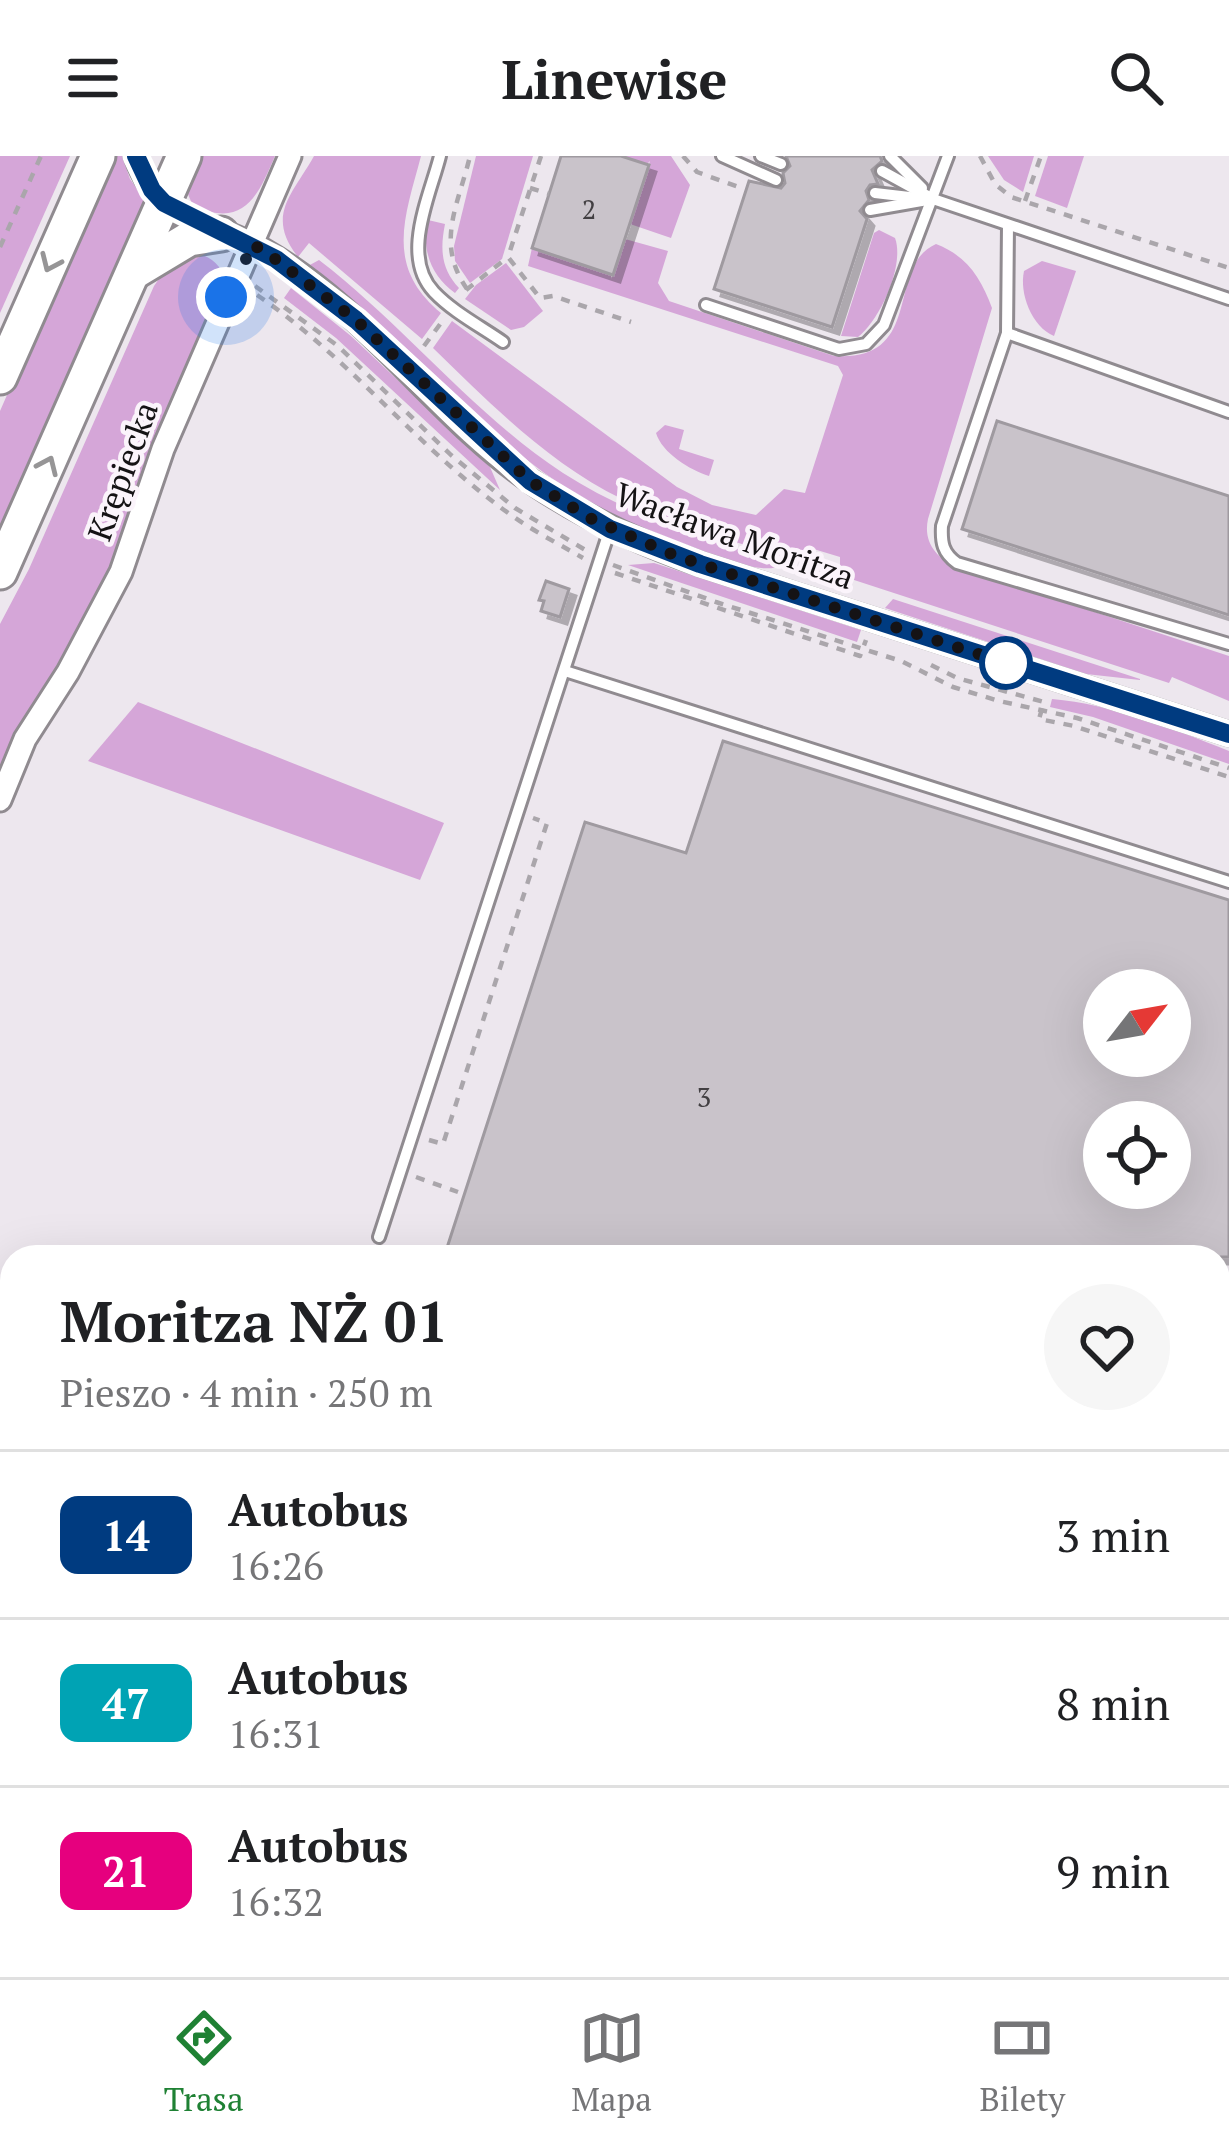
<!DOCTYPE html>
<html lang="pl">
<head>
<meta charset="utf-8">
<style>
	body { margin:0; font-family:"PT Serif",serif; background:#f6f6f6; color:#202124; height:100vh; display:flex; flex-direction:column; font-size:45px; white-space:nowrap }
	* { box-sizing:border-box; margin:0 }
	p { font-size:39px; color:#757577 }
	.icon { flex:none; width:66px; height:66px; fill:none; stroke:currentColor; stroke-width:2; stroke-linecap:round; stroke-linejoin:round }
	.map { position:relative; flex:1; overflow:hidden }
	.drawer { position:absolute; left:0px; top:1089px; width:1230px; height:732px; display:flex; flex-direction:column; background:#fff; border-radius:36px 36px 0 0; box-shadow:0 12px 48px #0002 }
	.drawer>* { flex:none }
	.badge { padding:0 24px; border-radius:18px; font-size:42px; line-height:78px }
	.needle { width:78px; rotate:59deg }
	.fabs { position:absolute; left:1083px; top:813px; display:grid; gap:24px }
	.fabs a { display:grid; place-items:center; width:108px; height:108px; border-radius:50%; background:#fff; box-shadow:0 12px 48px #0002; font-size:60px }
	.you { position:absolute; width:60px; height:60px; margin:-30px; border:9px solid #fff; border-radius:50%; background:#1a73e8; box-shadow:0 0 0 18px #1a73e833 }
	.map>.badge { position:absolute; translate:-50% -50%; box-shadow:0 0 0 6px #fff }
	.round { display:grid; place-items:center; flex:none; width:126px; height:126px; border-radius:63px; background:#f6f6f6 }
	.head { display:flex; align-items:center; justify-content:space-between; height:204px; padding:0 60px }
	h1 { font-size:57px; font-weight:800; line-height:90px }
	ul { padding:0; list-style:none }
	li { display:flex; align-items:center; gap:36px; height:168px; padding:0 60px; border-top:3px solid #e0e0e0 }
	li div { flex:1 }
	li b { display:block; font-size:45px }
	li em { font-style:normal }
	li .badge { min-width:132px; font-weight:700; text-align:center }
	header { display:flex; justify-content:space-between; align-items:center; height:156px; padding:0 60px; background:#fff; font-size:54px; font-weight:800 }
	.tabs { display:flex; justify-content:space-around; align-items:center; height:168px; border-top:3px solid #e0e0e0; background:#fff; font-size:33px; color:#757577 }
	.tabs a { display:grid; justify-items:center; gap:6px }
	.tabs .on { color:#1f8134 }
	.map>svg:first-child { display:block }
</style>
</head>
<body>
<header><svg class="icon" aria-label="menu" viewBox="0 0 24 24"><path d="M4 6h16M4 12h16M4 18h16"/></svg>Linewise<svg class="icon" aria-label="search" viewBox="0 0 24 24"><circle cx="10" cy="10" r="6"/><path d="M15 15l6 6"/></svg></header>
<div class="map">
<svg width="1229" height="1821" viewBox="0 0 1229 1821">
	<defs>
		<filter id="shadow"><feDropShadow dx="7" dy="7" stdDeviation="0" flood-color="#0004"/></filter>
	</defs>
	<rect width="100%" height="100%" fill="#ede7ee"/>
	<g fill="#d5a6d8">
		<polygon points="0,0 70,0 0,157"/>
		<polygon points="112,0 122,0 130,23 149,49 0,385 0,255"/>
		<path d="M202,0H275C257,42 244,72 193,50L187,36Z"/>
		<path d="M314,0H421C405,61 384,110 441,157L422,183L309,87L298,101C265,59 293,38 314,0Z"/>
		<polygon points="476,0 533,0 502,103 470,127 455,105 454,90"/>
		<polygon points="621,0 671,0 690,29 671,82 630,68 650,5 647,8"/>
		<polygon points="988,0 1034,0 1023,36 1004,24"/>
		<polygon points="1048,0 1084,0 1067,52 1035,40"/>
		<path d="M428,64L445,68C440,93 441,113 459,132L455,137C431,120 421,93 428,64Z"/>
		<path d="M879,74L895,82C905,109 880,164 858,181L841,180L874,77Z"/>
		<path d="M625,83L668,95L658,127L669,145L834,200C926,206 885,110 936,88C967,100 981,122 992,152L928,363C923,386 936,402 957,411L1229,500V545L1172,521L1169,527L851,423L845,414H840V401L807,391L800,401L779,400C727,383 672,367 622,343C548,307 491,248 433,192L452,165L677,331L712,349L756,359L784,333L805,337L843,219L838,210L528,110L532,92L611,118V123Z"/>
		<path d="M192,97C209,98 220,108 226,124L117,403L0,625V468L29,413L154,130L163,117Z"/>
		<path d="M319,104C404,169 473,258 563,317C631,361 709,383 785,409C759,419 731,404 706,396C645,376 586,349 535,310C454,249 388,172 308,110Z"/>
		<path d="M1042,105L1076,115L1054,180C1032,171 1019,138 1024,115Z"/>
		<polygon points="506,107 543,155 524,171 511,174 465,143 476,129"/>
		<polygon points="291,132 351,180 490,311 500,334 336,182 284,142"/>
		<path d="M665,269L684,274L679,293L714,304L709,320C690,314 662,297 656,277Z"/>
		<polygon points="654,407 861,474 857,486 628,409"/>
		<polygon points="893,443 1140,523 1140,524 1086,518 885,452"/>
		<path d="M1052,543C1112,548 1174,573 1229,595V608L1093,561L1050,551Z"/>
		<polygon points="138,546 444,667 420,724 88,605"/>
		<polygon points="0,1204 12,1209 12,1469 0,1464"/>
	</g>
	<g fill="#c9c3ca" stroke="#9f9aa0" stroke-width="3" fill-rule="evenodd" filter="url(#shadow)">
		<polygon points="561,0 621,0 649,9 613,119 532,92"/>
		<polygon points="786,0 880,0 882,5 872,14 878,28 870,29 866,35 869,44 860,55 867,63 832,171 714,133 749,25 781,32 785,27 783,17 790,10"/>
		<polygon points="997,265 1229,340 1229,459 962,373"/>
		<polygon points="546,425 569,433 560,461 541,455 544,445 539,444"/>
		<path d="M723,585L1229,744V1101H444L585,666L686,697ZM1104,834H1170V900H1104ZM1104,966H1170V1032H1104Z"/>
	</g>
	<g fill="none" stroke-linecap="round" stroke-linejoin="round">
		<defs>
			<g id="lane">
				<path d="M440,0C430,40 400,100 434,136C453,156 480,170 503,186"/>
				<polyline points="722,0 776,24"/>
				<polyline points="761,0 781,8"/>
				<polyline points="890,0 922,32"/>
				<polyline points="882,15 933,43 1229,143"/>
				<polyline points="875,37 918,42"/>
				<polyline points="870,54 933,43"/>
				<polyline points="1008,69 1007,177 1229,256"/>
				<polyline points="706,149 839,193 866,188 884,169 948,0"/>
				<path d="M1007,177L942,370C941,387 943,397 957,407L1229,488"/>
				<polyline points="565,515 1229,726"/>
				<polyline points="379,1081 610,373"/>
				<polyline points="1218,1443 1229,1409"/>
				<polyline points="1157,1809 1158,1821"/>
				<polyline points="829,1821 833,1809"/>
				<polyline points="853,1821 856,1809"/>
			</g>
			<g id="street">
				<path d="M136,0C158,66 211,65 263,94C368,154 436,261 535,328C587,363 642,388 700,408L1229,578"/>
				<polyline points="0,644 25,583 68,516 121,416 163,293 290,0"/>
				<polyline points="1217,1821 1229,1762"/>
			</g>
			<g id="primary">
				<polyline points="134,116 189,83 221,78"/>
				<polyline points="0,221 98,0"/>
				<polyline points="0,416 184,0"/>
			</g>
		</defs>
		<use href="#lane" stroke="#908b90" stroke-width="16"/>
		<use href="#street" stroke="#908b90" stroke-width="27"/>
		<use href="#primary" stroke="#908b90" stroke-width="39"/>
		<g stroke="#aaa6ab" stroke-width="4.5" stroke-dasharray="9 9" stroke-linecap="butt">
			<polyline points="541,0 508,101 540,142 553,140 631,166"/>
			<polyline points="683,0 697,16 744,33"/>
			<polyline points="980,0 995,28 1011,41 1229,112"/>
			<polyline points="530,32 549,38"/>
			<polyline points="1025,45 1041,0"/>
			<polyline points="0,91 41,0"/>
			<polyline points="255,130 338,190 451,299 515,352 587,395"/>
			<path d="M467,133C435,87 458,50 470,0"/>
			<polyline points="466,134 508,101"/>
			<path d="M257,139C350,202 419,294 511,359C533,375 559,388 583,402"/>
			<polyline points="424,190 441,167"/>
			<polyline points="613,409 716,446 901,505 953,531 999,545 1077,562 1229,612"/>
			<polyline points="615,417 860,500 866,484"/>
			<polyline points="931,509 957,522 1044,546 1039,563 1074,570 1229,621"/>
			<polyline points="429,984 443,988 547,667 533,662"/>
			<polyline points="416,1021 458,1036"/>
			<polyline points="1218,1688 1229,1632"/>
			<polyline points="1191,1821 1193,1809"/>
		</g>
		<use href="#lane" stroke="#fff" stroke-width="10"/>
		<use href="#street" stroke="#fff" stroke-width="21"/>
		<use href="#primary" stroke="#fff" stroke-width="33"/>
	</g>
	<defs><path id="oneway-chevron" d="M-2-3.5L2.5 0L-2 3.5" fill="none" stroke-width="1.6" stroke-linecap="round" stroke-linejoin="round" transform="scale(3)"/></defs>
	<g stroke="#969596">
		<use href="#oneway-chevron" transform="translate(50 107) rotate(114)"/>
		<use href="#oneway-chevron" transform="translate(48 309) rotate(-66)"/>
	</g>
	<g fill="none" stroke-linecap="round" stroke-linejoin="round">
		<defs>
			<polyline id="line" points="136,0 152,34 164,47 276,103 356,164 530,325 610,373 700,408 1229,578"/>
		</defs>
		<use href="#line" stroke="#fff" stroke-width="27"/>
		<use href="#line" stroke="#003b80" stroke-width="18"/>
		<polyline stroke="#151315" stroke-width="12" stroke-dasharray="0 21.6" points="226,141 240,120 251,89 262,93 356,164 530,325 592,363 676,400 1006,507"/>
	</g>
	<circle fill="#fff" stroke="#003b80" stroke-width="6" cx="1006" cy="507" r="24"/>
	<g text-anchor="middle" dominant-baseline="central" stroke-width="9" stroke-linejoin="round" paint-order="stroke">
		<g font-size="27" fill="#423f42">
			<text x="589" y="53">2</text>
			<text x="704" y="941">3</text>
		</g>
		<g font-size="33" fill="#151315" stroke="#fbf4fb">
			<text transform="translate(122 315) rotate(-70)">Krępiecka</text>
			<text transform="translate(735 379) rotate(20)">Wacława Moritza</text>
		</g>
	</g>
</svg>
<div class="fabs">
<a><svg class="needle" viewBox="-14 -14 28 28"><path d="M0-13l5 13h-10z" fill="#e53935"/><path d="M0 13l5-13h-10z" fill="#757577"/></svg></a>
<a><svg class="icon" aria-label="locate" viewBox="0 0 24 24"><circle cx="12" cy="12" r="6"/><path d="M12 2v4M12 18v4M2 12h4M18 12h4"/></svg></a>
</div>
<div class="you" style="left:226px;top:141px"></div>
<section class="drawer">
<div class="head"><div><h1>Moritza NŻ 01</h1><p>Pieszo · 4 min · 250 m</p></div><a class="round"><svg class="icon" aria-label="heart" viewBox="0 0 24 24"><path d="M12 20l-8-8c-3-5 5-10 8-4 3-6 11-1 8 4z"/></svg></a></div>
<ul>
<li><span class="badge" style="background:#003b80;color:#fff">14</span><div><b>Autobus</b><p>16:26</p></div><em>3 min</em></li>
<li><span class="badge" style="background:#00a3b4;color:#fff">47</span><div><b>Autobus</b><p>16:31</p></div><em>8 min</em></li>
<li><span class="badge" style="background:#e6007e;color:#fff">21</span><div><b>Autobus</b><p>16:32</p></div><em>9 min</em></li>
</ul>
</section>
</div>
<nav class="tabs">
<a class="on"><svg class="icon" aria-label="directions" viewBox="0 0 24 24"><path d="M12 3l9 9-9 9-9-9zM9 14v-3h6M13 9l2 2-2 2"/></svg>Trasa</a>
<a><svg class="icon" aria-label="map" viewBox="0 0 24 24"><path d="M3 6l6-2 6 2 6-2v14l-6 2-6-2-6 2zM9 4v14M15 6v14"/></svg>Mapa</a>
<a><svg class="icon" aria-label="tickets" viewBox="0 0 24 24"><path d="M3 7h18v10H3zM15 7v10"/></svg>Bilety</a>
</nav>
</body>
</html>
